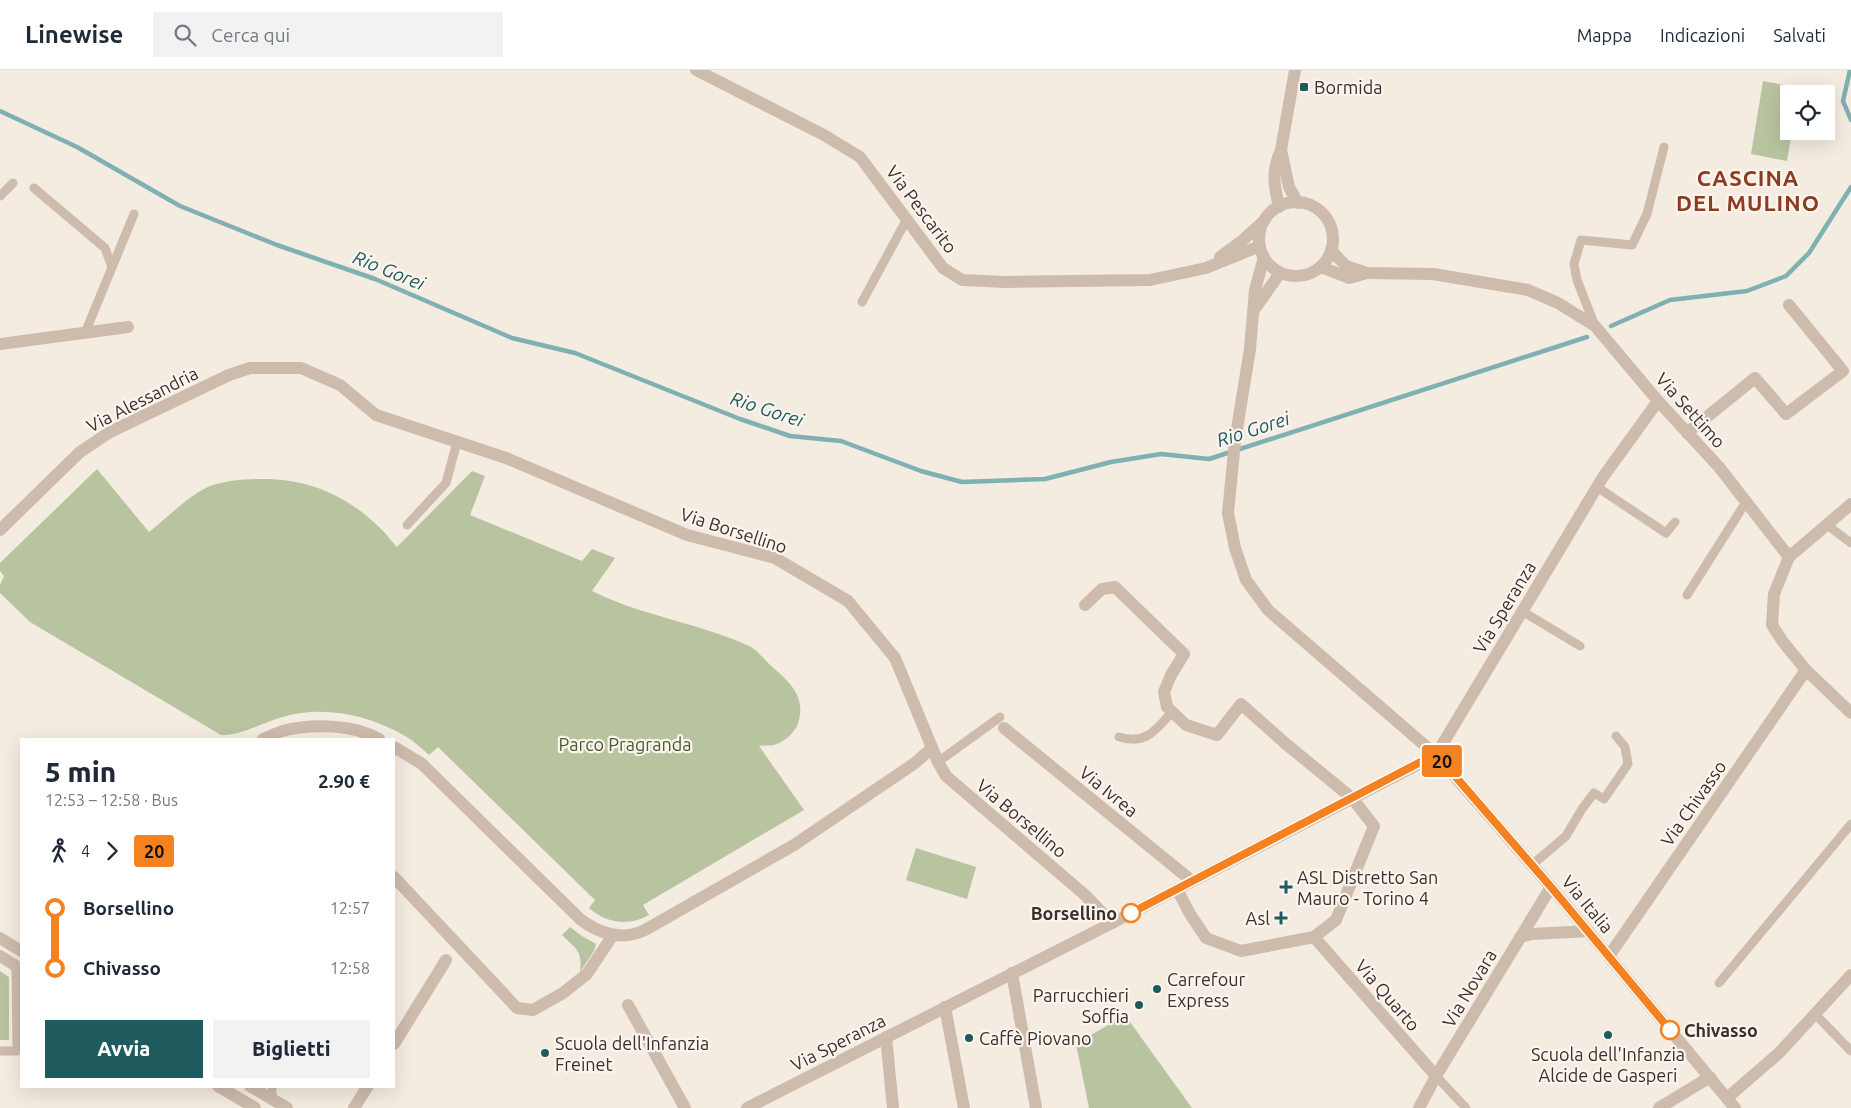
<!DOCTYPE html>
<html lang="it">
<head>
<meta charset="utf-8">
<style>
	body { margin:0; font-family:Ubuntu,sans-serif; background:#f2f2f3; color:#1f2937; height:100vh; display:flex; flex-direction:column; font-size:19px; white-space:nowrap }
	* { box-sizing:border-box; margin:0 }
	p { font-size:16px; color:#747a83 }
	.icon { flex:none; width:28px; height:28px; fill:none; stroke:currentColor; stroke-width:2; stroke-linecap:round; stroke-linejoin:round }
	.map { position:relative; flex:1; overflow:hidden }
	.drawer { position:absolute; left:20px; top:668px; width:375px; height:350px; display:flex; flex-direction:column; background:#fff; border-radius:0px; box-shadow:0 5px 20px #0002 }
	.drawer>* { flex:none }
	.badge { padding:0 10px; border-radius:4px; font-size:18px; line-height:32px }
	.tools { position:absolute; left:1780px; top:15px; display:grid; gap:10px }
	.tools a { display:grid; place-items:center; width:55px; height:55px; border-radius:0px; background:#fff; box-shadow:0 5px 20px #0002; font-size:25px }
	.map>.badge { position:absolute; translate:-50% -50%; box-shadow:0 0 0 2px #fff }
	.legs { display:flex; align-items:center; gap:8px; height:55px; padding:0 25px; font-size:16px }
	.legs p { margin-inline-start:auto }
	.overview { display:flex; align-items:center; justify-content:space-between; height:85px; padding:0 25px }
	h1 { font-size:28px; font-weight:800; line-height:38px }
	.action { display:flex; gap:10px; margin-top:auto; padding:10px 25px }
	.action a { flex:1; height:58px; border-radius:0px; background:#1f5a5e; color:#fff; font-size:20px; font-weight:800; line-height:58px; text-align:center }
	.action a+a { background:#f2f2f3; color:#1f2937 }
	ul { padding:0 25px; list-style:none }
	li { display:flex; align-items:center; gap:18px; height:60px; font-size:19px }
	li i { display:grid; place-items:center; width:8px; height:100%; margin:0 6px; background:currentColor }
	li i::after { content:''; width:12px; height:12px; margin:-6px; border:4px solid; border-radius:50%; background:#fff }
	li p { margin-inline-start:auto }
	li:first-child i { background:linear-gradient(#0000 50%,currentColor 0) }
	li:last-child i { background:linear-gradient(currentColor 50%,#0000 0) }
	header { display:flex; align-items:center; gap:30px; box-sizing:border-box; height:70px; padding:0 25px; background:#fff; border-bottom:1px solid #e0e1e3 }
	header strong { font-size:24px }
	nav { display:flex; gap:28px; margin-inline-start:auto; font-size:18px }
	.search { width:350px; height:45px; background:#f2f2f3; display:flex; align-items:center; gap:12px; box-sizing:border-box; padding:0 18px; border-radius:0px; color:#747a83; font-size:19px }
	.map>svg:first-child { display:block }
</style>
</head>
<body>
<header>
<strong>Linewise</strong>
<div class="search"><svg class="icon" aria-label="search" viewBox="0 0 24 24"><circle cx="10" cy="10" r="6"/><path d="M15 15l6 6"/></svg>Cerca qui</div>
<nav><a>Mappa</a><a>Indicazioni</a><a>Salvati</a></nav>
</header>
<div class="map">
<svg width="1851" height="1038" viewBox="0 0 1851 1038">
	<rect width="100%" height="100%" fill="#f4ebe1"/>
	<g fill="#b8c4a0">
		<polygon points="1763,11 1799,18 1798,24 1789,24 1789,61 1792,61 1787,91 1751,84"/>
		<path d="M97,399L149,462C166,449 190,424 210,416C224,411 244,409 259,409C306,408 345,424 379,457C386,463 391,471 397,477L472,401L485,406L470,445L582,491L592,479L615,488L592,521C642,546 699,553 749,576C756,579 763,588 769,594C788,611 807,625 798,653C795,663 784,672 774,675C769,676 763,675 759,676L804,740L643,835L649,845C629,857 606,853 589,838L595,830L438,677L429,685C421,678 414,671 405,666C369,645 324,635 283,647C263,652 243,665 221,665L30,552L0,523V515L4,506L0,501V493Z"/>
		<polygon points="916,778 976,797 967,829 906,810"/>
		<path d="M570,857L582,866L596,874L594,881L580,902C583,881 576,879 562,865Z"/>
		<polygon points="0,901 9,907 9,970 0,970"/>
		<polygon points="1125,945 1192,1038 1089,1038 1076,974"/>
	</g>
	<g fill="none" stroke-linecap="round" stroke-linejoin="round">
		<g stroke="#7fb0b2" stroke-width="4.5">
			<polyline points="1850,0 1843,31 1851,50"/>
			<polyline points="0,41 77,77 180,136 277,175 375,209 512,268 575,283 740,349 790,366 841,371 921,401 962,412 1045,409 1111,392 1161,384 1209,389 1587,267"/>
			<polyline points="1611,256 1670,230 1747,221 1786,206 1809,183 1851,117"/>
		</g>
		<g stroke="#cdbbac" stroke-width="9">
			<polyline points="34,118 105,178 112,197"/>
			<polyline points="0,126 13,113"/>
			<polyline points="862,232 907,149"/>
			<polyline points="1595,256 1577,210 1574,194 1581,170 1632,175 1647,144 1664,77"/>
			<polyline points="85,263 134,144"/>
			<polyline points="1597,417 1666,463 1675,452"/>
			<polyline points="407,455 446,413 457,372"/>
			<polyline points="1827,455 1851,473"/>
			<polyline points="1687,525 1746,432"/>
			<polyline points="1522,541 1580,576"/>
			<path d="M1119,667C1146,675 1155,661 1172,642"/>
			<polyline points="938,692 1000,647"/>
			<polyline points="1532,795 1566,766 1582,739 1594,723 1604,729 1628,694 1625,677 1616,666"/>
			<polyline points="1719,913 1851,754"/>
			<polyline points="1815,944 1851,981"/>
			<polyline points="0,981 17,981 16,897"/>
			<polyline points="1436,1006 1466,1038"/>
			<polyline points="272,1029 272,1016"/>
		</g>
		<g stroke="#cdbbac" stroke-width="12">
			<polyline points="696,0 824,65 860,87 943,198 962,210 1005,212 1150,210 1206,198 1260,176"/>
			<polyline points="1331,180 1346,196 1367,203 1433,204 1528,220 1558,233 1595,256 1658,331 1719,397 1789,487 1774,524 1772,555 1783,572 1806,600 1851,643"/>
			<polyline points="1220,187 1243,170 1264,151"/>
			<polyline points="1321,197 1349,208 1367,203"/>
			<polyline points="0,274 128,257"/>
			<polyline points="1687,363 1755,308 1786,344 1843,301 1789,235"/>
			<polyline points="0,460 80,382 110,362 229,305 250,298 301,298 340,315 376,345 506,388 687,465 775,488 848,531 895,588 938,692 946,706 1085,825 1112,853"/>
			<polyline points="1789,487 1851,434"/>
			<polyline points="1085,535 1102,519 1115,517 1184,584 1171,605 1164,622 1167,637 1186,655 1217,665 1241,634 1286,674 1352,728 1374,756 1336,850 1314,867 1241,881 1206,868 1190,844 1177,819"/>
			<polyline points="1004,658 1192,811"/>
			<path d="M263,669C271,666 278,662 286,660C313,654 354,654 379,669"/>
			<path d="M394,677L422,694L580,849C599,864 623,871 645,860L794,775L915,693L932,678"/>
			<polyline points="1436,685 1603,407 1658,331"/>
			<polyline points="394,807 517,938 533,940 563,923 587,904 613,865"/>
			<polyline points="1314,867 1436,1006"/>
			<polyline points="1520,867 1532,864 1588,861"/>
			<polyline points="1609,886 1806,600"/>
			<polyline points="1012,903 1036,1038"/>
			<polyline points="628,935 685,1038"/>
			<polyline points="945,937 964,1038"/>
			<polyline points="886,967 893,1038"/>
			<polyline points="394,974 446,890"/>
			<polyline points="1727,1028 1779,983 1851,905"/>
			<polyline points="354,1038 368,1016"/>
			<polyline points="1419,1038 1436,1006 1551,817"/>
			<polyline points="1659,1038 1710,1007"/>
		</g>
		<g stroke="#cdbbac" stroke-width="12">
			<polyline points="1281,80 1289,117 1298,133"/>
			<circle cx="1296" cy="169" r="37"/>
			<path d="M1279,137C1274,115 1271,101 1281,80L1295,0"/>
			<polyline points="1264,187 1255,220 1250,279 1235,371 1228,443 1235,478 1246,510 1268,540 1436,685 1551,817 1735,1038"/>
			<polyline points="1254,240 1280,203"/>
			<polyline points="0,868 21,881"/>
			<polyline points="0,886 21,899"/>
			<polyline points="218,1016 255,1038"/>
			<polyline points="250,1016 287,1038"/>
			<polyline points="747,1038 1112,853 1436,685"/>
		</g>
	</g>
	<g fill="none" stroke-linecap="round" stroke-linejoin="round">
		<defs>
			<polyline id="line-1" points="1131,843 1436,684 1551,817 1670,960"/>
		</defs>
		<use href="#line-1" stroke="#fff" stroke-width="11"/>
		<use href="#line-1" stroke="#f58220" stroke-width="8"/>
	</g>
	<g fill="#1f5a5e" stroke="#fbf5ee" stroke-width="2">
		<rect x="1299" y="12" width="10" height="10" rx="2.5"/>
		<path d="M1283.5 809.5h5v5h5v5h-5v5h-5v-5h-5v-5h5z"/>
		<path d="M1278.5 840.5h5v5h5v5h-5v5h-5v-5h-5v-5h5z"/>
		<circle cx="1157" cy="919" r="5"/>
		<circle cx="1139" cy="935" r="5"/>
		<circle cx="1608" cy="965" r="5"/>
		<circle cx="969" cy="968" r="5"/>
		<circle cx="545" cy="983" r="5"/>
	</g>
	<g fill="#fff" stroke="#f58220" stroke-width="2.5">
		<circle cx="1131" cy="843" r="9"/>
		<circle cx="1670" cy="960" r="9"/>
	</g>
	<g text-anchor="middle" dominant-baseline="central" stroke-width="4.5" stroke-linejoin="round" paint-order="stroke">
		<g font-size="18" fill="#3b302b" stroke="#fbf5ee" text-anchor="start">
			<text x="1314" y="17">Bormida</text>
			<text x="1297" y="807">ASL Distretto San<tspan x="1297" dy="21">Mauro - Torino 4</tspan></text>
			<text x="1270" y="848" text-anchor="end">Asl</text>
			<text x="1167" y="909">Carrefour<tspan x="1167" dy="21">Express</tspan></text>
			<text x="1129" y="925" text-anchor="end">Parrucchieri<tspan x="1129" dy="21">Soffia</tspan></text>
			<text x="979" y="968">Caffè Piovano</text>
			<text x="555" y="973">Scuola dell'Infanzia<tspan x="555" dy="21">Freinet</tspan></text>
			<text x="1608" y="984" text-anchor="middle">Scuola dell'Infanzia<tspan x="1608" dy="21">Alcide de Gasperi</tspan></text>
		</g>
		<g font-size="18" fill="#3b302b" stroke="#fbf5ee">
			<text transform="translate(922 139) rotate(53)">Via Pescarito</text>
			<text transform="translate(142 329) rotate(-27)">Via Alessandria</text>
			<text transform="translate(1691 340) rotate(48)">Via Settimo</text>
			<text transform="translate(734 460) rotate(18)">Via Borsellino</text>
			<text transform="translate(1504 537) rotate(-59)">Via Speranza</text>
			<text transform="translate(1109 721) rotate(39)">Via Ivrea</text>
			<text transform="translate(1693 733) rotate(-55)">Via Chivasso</text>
			<text transform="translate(1022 748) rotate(40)">Via Borsellino</text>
			<text transform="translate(1588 834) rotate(50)">Via Italia</text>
			<text transform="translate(1469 918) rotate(-59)">Via Novara</text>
			<text transform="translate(1388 925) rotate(49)">Via Quarto</text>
			<text transform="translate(838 972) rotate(-27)">Via Speranza</text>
		</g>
		<g font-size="18" fill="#4a5a2e" stroke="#fbf5ee">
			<text x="625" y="674">Parco Pragranda</text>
		</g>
		<g font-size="18" font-weight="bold" fill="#3b302b" stroke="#fbf5ee" text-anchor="end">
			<text x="1117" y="843">Borsellino</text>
			<text x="1684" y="960" text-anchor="start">Chivasso</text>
		</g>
		<g font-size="19" font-style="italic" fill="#1f5a5e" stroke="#fbf5ee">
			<text transform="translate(389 200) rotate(22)">Rio Gorei</text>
			<text transform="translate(767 339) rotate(18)">Rio Gorei</text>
			<text transform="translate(1253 359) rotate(-18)">Rio Gorei</text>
		</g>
		<g font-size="22" font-weight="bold" letter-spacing="1" fill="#8c3b22" stroke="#fbf5ee">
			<text x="1748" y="107">CASCINA<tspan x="1748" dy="25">DEL MULINO</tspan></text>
		</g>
	</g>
</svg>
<div class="tools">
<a><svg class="icon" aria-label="locate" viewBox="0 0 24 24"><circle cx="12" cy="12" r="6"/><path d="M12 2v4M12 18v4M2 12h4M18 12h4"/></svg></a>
</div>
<b class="badge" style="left:1442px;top:691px;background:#f58220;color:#111">20</b>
<section class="drawer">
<div class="overview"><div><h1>5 min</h1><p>12:53 – 12:58 · Bus</p></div><b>2.90 €</b></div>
<div class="legs"><svg class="icon" aria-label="walk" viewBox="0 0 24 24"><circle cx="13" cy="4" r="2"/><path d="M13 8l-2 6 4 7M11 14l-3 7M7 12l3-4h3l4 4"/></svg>4<svg class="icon" aria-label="forward" viewBox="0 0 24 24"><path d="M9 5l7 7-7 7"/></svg><b class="badge" style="background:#f58220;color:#111">20</b></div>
<ul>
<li><i style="color:#f58220"></i><b>Borsellino</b><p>12:57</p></li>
<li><i style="color:#f58220"></i><b>Chivasso</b><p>12:58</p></li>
</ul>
<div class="action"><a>Avvia</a><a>Biglietti</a></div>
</section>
</div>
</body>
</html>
